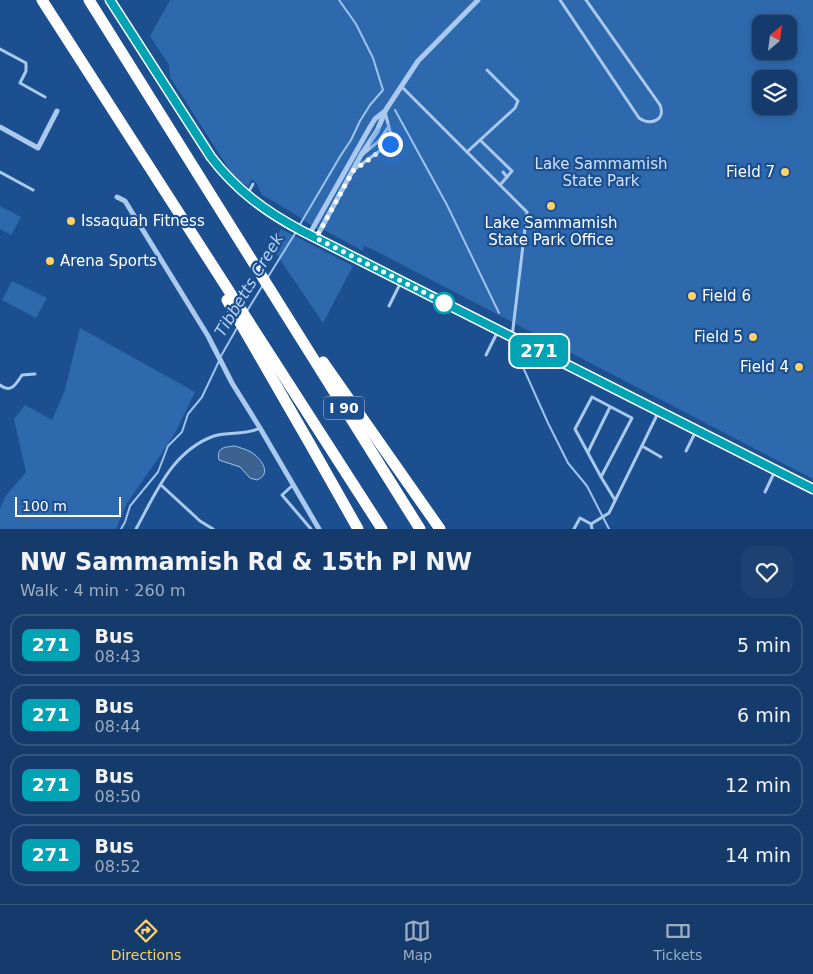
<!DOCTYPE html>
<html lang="en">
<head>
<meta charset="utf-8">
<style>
	body { margin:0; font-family:"DejaVu Sans",sans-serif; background:#1d4271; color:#f1f3f6; height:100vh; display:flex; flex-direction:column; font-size:19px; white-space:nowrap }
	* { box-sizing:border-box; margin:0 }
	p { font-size:16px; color:#9dadc1 }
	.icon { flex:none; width:28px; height:28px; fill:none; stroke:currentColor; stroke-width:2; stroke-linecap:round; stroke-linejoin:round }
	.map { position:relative; height:529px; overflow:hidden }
	.sheet { display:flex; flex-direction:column; background:#143b6b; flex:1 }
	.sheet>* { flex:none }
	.badge { padding:0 10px; border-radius:8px; font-size:18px; line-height:32px }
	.needle { width:32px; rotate:28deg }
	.controls { position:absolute; left:752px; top:15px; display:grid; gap:10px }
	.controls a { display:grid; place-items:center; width:45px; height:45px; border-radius:10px; background:#143b6b; box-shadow:0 2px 8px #0003,0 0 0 1px #33557e; font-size:25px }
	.scale { position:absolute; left:15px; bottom:12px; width:106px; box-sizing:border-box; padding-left:5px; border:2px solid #fff; border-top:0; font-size:14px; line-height:18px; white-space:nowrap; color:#fff; -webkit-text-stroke:4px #1b4f8f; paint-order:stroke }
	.you { position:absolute; width:25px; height:25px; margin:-12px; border:4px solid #fff; border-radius:50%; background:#1a73e8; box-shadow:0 0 0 8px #1a73e833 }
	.map>.badge { position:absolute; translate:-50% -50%; box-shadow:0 0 0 2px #fff }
	.round { display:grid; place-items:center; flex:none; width:52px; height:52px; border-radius:15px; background:#1d4271 }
	.headline { display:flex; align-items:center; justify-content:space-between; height:85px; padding:0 20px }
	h1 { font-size:24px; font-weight:700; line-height:38px }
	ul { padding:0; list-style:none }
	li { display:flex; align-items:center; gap:15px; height:62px; margin:0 10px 8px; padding:0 10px; border:2px solid #33557e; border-radius:15px }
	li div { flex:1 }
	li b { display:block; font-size:19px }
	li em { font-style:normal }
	li .badge { min-width:55px; font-weight:700; text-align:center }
	.dock { display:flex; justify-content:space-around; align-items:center; height:70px; border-top:1px solid #33557e; background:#143b6b; font-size:14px; color:#9dadc1 }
	.dock a { display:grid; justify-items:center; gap:2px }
	.dock .on { color:#ffd166 }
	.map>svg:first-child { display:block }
</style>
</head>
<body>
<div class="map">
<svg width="813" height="529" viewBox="0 0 813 529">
	<rect width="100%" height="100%" fill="#1b4f8f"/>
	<g fill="#2e69ad" fill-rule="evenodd">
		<path d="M170,0H813V479L370,248L364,246L363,251L324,230L320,231L290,211L262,195L257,184L252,179L248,187L234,177L170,77L169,65L150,36ZM761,24H789V51H761ZM761,79H789V106H761Z"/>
		<polygon points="0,206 21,217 11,235 0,229"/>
		<polygon points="281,229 353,266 323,323 271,246"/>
		<polygon points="12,281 47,298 36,318 2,300"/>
		<polygon points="80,328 195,392 176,431 162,453 127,503 116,529 0,529 0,509 5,497 26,472 14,419 25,405 52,420 65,390"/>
	</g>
	<path fill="#3c6290" stroke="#9cc4f0" d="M235,446C240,448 246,449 251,452C262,459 272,474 257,480L250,478L240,467L219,460C216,447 225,447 235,446Z"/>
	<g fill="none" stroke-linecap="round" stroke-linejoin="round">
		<g stroke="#9cc4f0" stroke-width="2">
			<polyline points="395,110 447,205 499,313"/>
			<polyline points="299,226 341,155 351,140 360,121 370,105 383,90 373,58 356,24 339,0"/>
			<polyline points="268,277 296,232"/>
			<polyline points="247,311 263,285"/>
			<polyline points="221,356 237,328"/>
			<polyline points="518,356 548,423 568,463 587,486 609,529"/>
			<polyline points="121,529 125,522 130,506 158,472 168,446 182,432 188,414 202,397 219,361"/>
		</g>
		<g stroke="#a9c9ee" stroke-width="3">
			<path d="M560,0L639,118C651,126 666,120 660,105L586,0"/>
			<polyline points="0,49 26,63 26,71 20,83 45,97"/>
			<polyline points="402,87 527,212 512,337"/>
			<polyline points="480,140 512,171 507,177"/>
			<polyline points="467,152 515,108 518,101 487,70"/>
			<polyline points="363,154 379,141 389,126"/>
			<polyline points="355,169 389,144 391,135 385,112"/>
			<polyline points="0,172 33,190"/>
			<polyline points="500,185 507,177 503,172"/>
			<polyline points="248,193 253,184"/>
			<polyline points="152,258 159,256"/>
			<polyline points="389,306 401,282"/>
			<polyline points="486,355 498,331"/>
			<path d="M0,385C11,394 16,384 22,375L35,374"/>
			<polyline points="642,446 661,457"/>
			<polyline points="686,451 696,431"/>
			<polyline points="588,452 610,407"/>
			<polyline points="601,477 575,429 592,397 632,418 601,477 615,500"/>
			<polyline points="161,485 200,521 213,529"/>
			<polyline points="293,485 282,495 311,529"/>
			<polyline points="765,492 775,471"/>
			<polyline points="591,524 609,513 658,413"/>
			<path d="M136,529C156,493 172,451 214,436C230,431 244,436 260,428"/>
			<polyline points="574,529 580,518 591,524 592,529"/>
		</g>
		<g stroke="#a9c9ee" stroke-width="5">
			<polyline points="0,127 38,148 57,111"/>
			<polyline points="117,197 125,201 208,336 232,383 260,428 319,529"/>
			<polyline points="309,235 370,127 375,119 385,111 418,61 478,0"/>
			<polyline points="316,238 361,155 377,131 385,112"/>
		</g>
		<path stroke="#d6e6fa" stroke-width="9" d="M110,0L211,157C233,186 259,208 290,225L813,489"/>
		<g stroke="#fff" stroke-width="11">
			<polyline points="42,0 382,529"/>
			<polyline points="89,0 420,529"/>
			<polyline points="227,300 310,444 358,529"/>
			<polyline points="323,362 440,529"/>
		</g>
	</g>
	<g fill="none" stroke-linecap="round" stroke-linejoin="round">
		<defs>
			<path id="line" d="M110,0L211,157C236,190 266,212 302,231L813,489"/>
		</defs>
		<use href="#line" stroke="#fff" stroke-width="11"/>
		<use href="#line" stroke="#00a3b4" stroke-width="8"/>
		<polyline stroke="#fff" stroke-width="5" stroke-dasharray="0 9" points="390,144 353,171 316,238 447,304 444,303"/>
	</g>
	<g fill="#ffd166" stroke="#1b4f8f" stroke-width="2">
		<circle cx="785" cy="172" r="5"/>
		<circle cx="551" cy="206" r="5"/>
		<circle cx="71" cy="221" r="5"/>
		<circle cx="50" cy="261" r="5"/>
		<circle cx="692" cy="296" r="5"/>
		<circle cx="753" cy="337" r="5"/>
		<circle cx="799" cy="367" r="5"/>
	</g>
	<circle fill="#fff" stroke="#00a3b4" stroke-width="2.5" cx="444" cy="303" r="10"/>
	<g text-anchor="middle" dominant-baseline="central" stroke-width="4.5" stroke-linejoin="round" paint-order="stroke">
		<rect fill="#1b4f8f" stroke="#bbcadd" stroke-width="1" x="324" y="396.5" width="40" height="23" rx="4"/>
		<g font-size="14" font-weight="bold" fill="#fff">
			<text x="344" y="408">I 90</text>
		</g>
		<g font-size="15" fill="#cfe3fa" stroke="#1b4f8f">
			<text x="601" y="164">Lake Sammamish<tspan x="601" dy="17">State Park</tspan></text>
		</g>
		<g font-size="15" fill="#fff" stroke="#1b4f8f" text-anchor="end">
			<text x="775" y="172">Field 7</text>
			<text x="81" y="221" text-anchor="start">Issaquah Fitness</text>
			<text x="551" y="223" text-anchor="middle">Lake Sammamish<tspan x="551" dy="17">State Park Office</tspan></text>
			<text x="60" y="261" text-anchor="start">Arena Sports</text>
			<text x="702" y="296" text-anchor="start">Field 6</text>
			<text x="743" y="337">Field 5</text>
			<text x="789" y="367">Field 4</text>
		</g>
		<g font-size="16" font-style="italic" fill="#b5d3f5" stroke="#1b4f8f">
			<text transform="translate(249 285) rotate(-59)">Tibbetts Creek</text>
		</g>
	</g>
</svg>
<div class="controls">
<a><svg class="needle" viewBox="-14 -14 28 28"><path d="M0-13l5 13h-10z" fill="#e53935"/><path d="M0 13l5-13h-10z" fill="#9dadc1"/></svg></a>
<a><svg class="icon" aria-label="layers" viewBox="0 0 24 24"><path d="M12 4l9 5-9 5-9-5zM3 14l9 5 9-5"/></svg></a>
</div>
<div class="scale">100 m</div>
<div class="you" style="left:390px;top:144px"></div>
<b class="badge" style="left:539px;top:351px;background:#00a3b4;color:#fff">271</b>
</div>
<section class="sheet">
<div class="headline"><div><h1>NW Sammamish Rd &amp; 15th Pl NW</h1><p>Walk · 4 min · 260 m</p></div><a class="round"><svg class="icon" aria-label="heart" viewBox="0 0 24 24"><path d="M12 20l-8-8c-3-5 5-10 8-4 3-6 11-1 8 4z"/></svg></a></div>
<ul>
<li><span class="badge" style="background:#00a3b4;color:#fff">271</span><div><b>Bus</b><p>08:43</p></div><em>5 min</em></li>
<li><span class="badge" style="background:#00a3b4;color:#fff">271</span><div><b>Bus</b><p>08:44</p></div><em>6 min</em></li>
<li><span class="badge" style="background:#00a3b4;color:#fff">271</span><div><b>Bus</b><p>08:50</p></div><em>12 min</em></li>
<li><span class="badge" style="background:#00a3b4;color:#fff">271</span><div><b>Bus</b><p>08:52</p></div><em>14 min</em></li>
</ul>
</section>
<nav class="dock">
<a class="on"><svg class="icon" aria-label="directions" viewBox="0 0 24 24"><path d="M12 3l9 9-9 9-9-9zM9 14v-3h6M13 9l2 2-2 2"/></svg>Directions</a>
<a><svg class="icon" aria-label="map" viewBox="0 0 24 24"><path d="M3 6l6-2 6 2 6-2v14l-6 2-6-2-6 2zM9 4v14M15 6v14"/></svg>Map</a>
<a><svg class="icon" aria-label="tickets" viewBox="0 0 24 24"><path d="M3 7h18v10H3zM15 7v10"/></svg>Tickets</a>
</nav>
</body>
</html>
